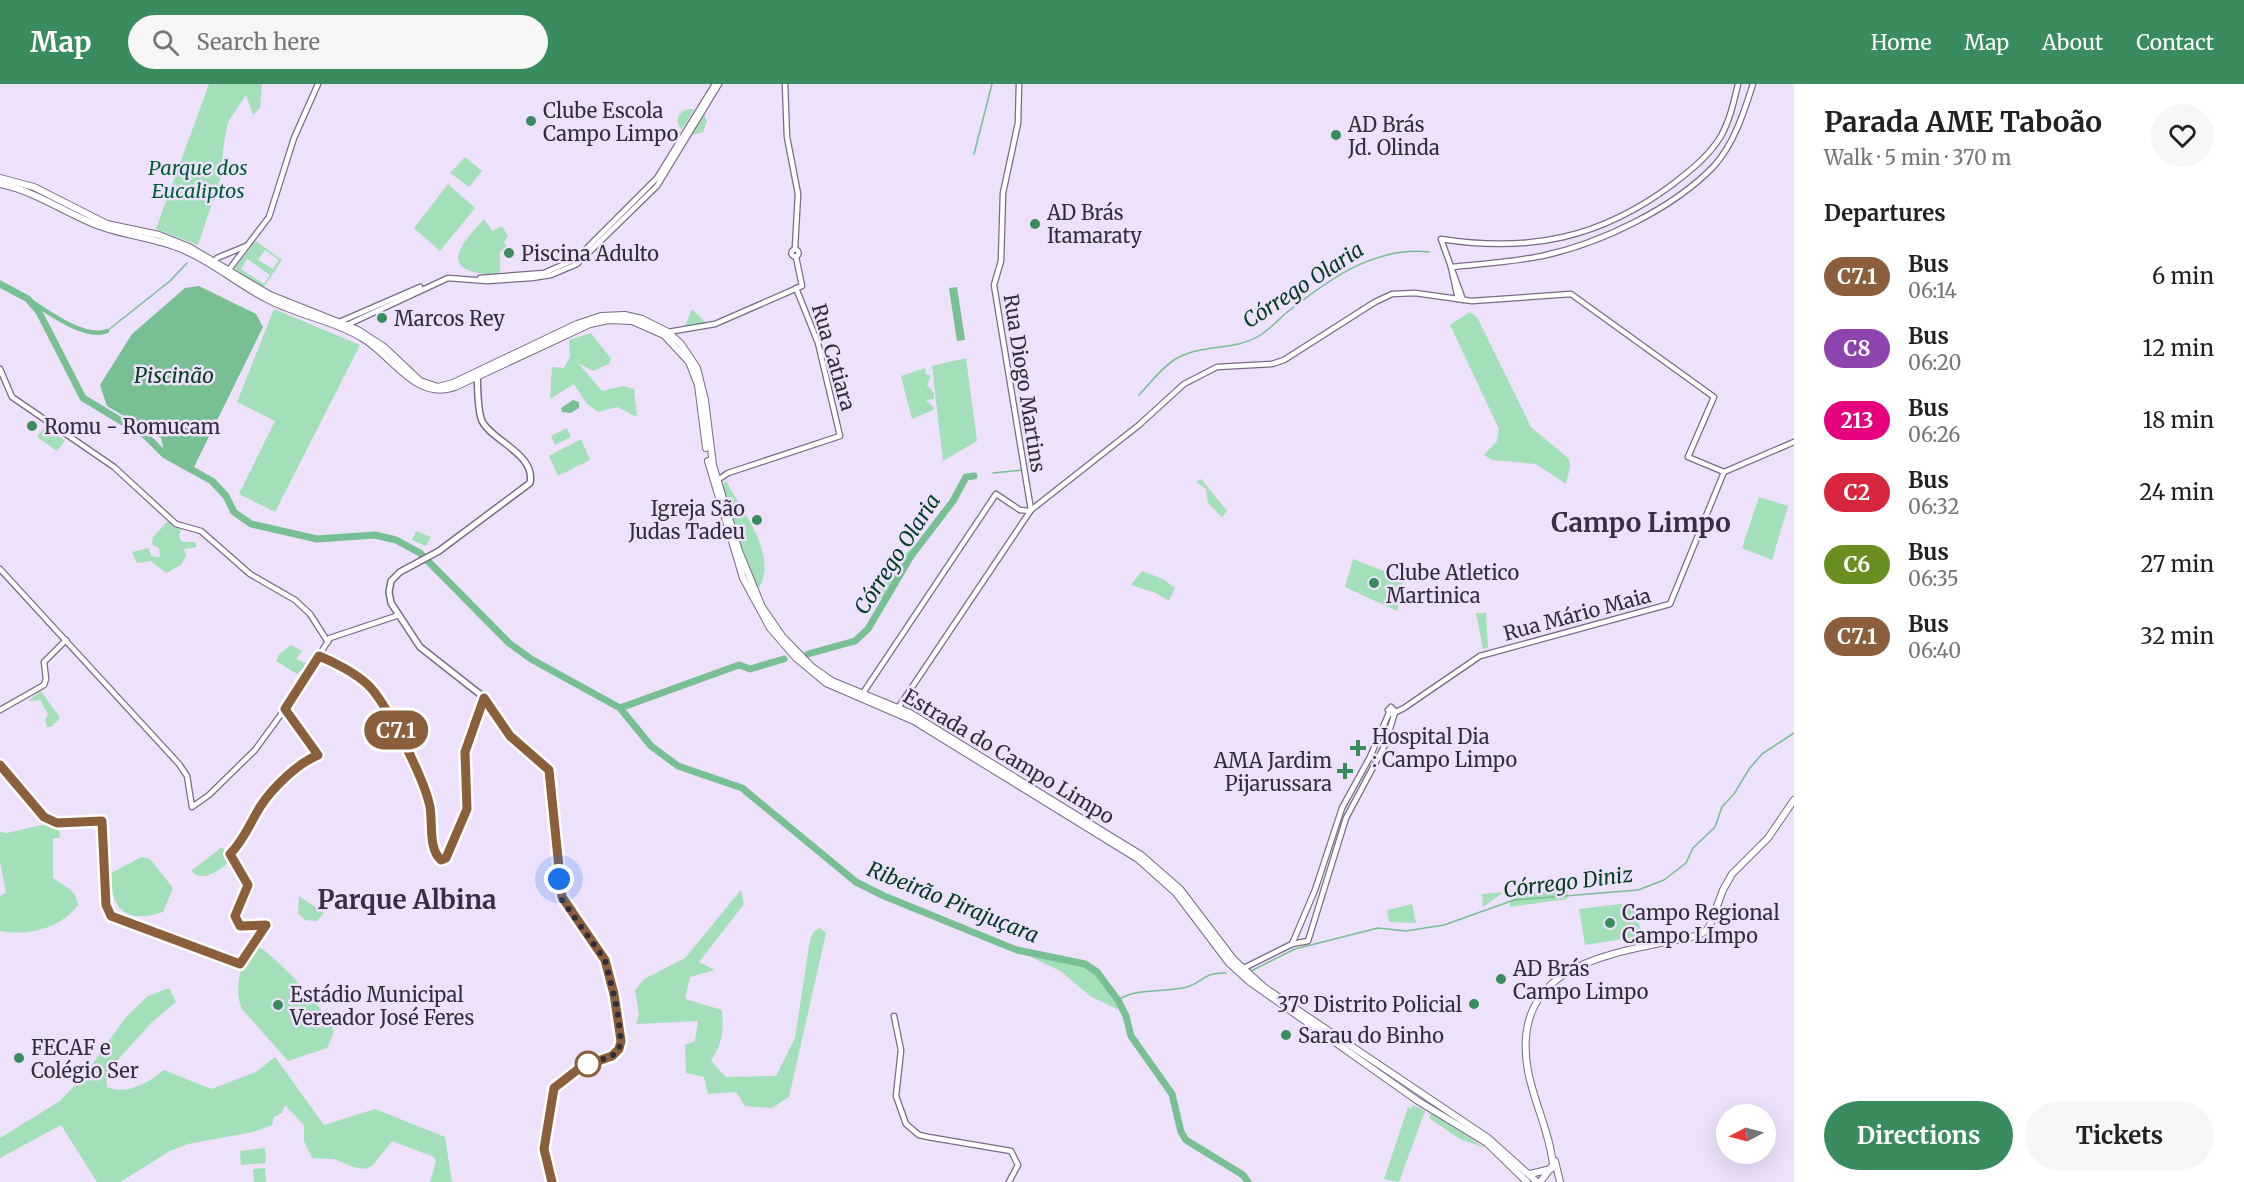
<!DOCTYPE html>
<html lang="en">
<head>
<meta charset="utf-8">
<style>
	body { margin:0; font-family:Merriweather,serif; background:#f6f6f6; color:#202124; height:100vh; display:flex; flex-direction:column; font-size:22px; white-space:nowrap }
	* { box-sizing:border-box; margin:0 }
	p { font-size:20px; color:#757577 }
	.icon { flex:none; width:33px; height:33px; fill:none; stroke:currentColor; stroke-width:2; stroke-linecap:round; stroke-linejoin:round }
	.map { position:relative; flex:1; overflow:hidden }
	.panel { display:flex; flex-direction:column; background:#fff; width:450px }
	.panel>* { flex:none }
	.badge { padding:0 12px; border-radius:20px; font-size:21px; line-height:39px }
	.needle { width:39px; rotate:264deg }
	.buttons { position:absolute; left:1716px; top:1020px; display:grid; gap:12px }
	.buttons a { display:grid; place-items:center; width:60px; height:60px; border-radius:50%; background:#fff; box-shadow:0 6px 24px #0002; font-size:30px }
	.you { position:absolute; width:30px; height:30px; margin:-15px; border:4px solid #fff; border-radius:50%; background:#1a73e8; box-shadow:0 0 0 9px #1a73e833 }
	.map>.badge { position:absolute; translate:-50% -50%; box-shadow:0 0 0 3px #fff }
	h2 { padding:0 30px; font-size:22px; line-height:54px }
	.round { display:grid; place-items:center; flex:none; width:63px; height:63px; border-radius:32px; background:#f6f6f6 }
	.headline { display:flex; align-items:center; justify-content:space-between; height:102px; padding:0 30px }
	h1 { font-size:28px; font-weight:700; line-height:45px }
	.action { display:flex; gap:12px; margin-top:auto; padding:12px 30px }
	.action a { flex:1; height:69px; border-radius:36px; background:#398c5e; color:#fff; font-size:24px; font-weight:700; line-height:69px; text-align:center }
	.action a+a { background:#f6f6f6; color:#202124 }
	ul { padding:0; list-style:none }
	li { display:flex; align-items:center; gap:18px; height:72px; padding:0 30px }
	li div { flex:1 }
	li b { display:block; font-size:22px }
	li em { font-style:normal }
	li .badge { min-width:66px; font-weight:700; text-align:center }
	header { display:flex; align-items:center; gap:36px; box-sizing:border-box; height:84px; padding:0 30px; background:#398c5e; color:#fff }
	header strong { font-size:28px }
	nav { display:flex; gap:33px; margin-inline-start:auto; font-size:21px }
	.search { width:420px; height:54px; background:#f6f6f6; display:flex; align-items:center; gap:15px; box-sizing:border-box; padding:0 21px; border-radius:33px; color:#757577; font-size:22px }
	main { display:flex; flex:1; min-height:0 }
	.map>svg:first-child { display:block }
</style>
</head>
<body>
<header>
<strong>Map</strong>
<div class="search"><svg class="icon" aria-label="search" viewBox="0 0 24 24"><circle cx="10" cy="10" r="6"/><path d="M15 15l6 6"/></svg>Search here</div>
<nav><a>Home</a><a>Map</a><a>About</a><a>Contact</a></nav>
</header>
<main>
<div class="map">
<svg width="1794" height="1098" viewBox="0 0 1794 1098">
	<rect width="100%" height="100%" fill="#ede1fc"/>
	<g fill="#a3dfb9" fill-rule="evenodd">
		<polygon points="209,0 262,0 260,24 253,31 246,11 228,38 223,65 223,86 198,161 156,145"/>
		<path d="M692,25L694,26L681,46L677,37C679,29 683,25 692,25Z"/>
		<polygon points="703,29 707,37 703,48 689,52"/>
		<polygon points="465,73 482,87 469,103 450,89"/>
		<polygon points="448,100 475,124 440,167 414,144"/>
		<path d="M484,135L492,147L502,142L508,152L504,158L508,166L500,167V192C443,188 451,170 484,135Z"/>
		<path d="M256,157L282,176L264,203L240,191L235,184ZM265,166L279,176L273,185L258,176ZM247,175L270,191L264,200L241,185Z"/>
		<polygon points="274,225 360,261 275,428 239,410 275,337 237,318"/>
		<polygon points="692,225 708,241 684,244"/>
		<polygon points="1470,228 1478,235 1531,343 1569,375 1570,383 1566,400 1536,380 1492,376 1484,371 1497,357 1499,345 1450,241"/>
		<polygon points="591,249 611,275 609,280 593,287 578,279 602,307 623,302 634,305 637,333 617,323 598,328 587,320 574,300 550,315 552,283 564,284 570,273 569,256"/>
		<polygon points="966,274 977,357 943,377 932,282"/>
		<polygon points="925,284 926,290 931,292 927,301 934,309 934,315 926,316 935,325 912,335 901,292"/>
		<polygon points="45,342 65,357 57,367 37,353"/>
		<polygon points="567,344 571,353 555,361 551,352"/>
		<polygon points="581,355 590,376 558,392 549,372"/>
		<polygon points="1201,395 1227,427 1222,433 1208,419 1206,405 1196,398"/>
		<path d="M726,397C742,427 782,475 756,508L719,403Z"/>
		<polygon points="1759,413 1788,422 1772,476 1742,464"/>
		<polygon points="168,437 181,445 179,452 182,458 195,458 197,463 184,465 186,472 181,481 166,489 151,477 137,479 132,468 149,464 151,472 160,473 159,464 152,460 153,453"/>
		<polygon points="416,447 431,453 426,462 412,456"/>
		<polygon points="921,456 916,468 884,512 878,516 873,511 883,497 879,487 882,484 887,490 895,486 893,480"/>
		<polygon points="1353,475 1404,495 1397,527 1345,503"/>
		<polygon points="1142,487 1163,495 1175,504 1169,517 1156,509 1131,501"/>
		<polygon points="1476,529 1486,529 1488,564 1483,565"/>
		<polygon points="291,561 302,567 296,575 308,580 297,590 276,577 279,570"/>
		<polygon points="41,607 60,634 51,643 47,643 45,636 48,630 40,616 28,617"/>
		<path d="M46,740L59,745L60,754H53V794C65,803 76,805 78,821C59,845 29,852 0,847V812L6,809L0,777V748L7,749Z"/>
		<path d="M222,763L232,776C219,785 205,800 191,787Z"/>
		<path d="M142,773L150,775L173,804L163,828C126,840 112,826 109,790Z"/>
		<path d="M741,806L744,820L699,878L715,886L690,893L685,915L722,926C724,948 722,959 711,977L726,993L776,992L795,954L810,856L814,847L820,844L826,849L789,1013L772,1024L745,1022L736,1008L708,1010L704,993L686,989L685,961L695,957L698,937L636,940L639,931L635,906L644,895L685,874Z"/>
		<polygon points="1568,806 1567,815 1509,823 1513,811"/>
		<polygon points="1504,808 1483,823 1482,810"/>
		<polygon points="299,812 324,829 317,837 305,836 298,829"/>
		<polygon points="1636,818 1641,852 1585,861 1579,825"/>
		<polygon points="1412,820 1416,839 1389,838 1387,826"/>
		<path d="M254,860C273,869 328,927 334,948L327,964L288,977L242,925C233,905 241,876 254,860Z"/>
		<path d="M1027,871C1051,874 1084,875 1102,895C1109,903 1114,913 1121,922L1117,925L1090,912L1062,888Z"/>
		<path d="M169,904L176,918L151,939L106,989L107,1003C127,1012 149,998 164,986L211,1005L256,988L275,973L324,1041L375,1025L445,1053L452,1098H430L436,1077L434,1073L392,1057L373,1081L366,1085L353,1083L334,1075L312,1074L304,1057V1041L285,1021L282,1029L274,1033L272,1041L253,1048L188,1060L170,1067L120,1098H97L61,1041L0,1074V1054L60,1017L83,993L126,933L148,912Z"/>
		<polygon points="1413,1021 1425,1027 1399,1098 1384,1095 1408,1023 1411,1025"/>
		<polygon points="1431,1029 1485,1064 1460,1055 1429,1034"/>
		<polygon points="265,1064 266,1079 241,1081 240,1067"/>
		<polygon points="265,1084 266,1098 254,1098 253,1085"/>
	</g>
	<g fill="#78bf94">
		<polygon points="199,202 256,230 263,243 194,383 165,371 161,354 107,322 100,301 132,250 185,204"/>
		<polygon points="957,203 965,256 957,257 949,204"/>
		<polygon points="573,316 579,318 579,324 571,329 562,328 561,324"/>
	</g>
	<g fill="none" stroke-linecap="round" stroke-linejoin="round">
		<g stroke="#78bf94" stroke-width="1.5">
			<polyline points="974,70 992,0"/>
			<polyline points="107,247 170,197 187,179"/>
			<path d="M1139,311C1151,298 1163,282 1179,273C1204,260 1237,267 1262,250C1271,244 1278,236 1286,229C1328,196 1374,162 1429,168"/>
			<polyline points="993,389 1023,386"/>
			<polyline points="1251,887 1295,865 1378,844 1406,847 1444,841 1514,816 1638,806 1664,796 1686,779 1693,764 1715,743 1722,723 1734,710 1749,685 1762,670 1794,649"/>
			<path d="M1118,916C1137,903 1166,909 1187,903C1203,898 1204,888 1226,889"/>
		</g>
		<path stroke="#78bf94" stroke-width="4.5" d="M28,215C46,227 85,256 107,247"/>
		<g stroke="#78bf94" stroke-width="7">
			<polyline points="0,200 28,215 39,228 83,314 146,352 165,371 212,397 226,412 234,428 251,440 317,455 375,451 396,456 420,469 509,559 531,575 620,624 651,662 678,682 742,704 856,798 884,812 1017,866 1085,880 1097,888 1118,916 1126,932 1131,952 1172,1010 1181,1048 1186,1056 1243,1091 1248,1098"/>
			<polyline points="808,570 855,557 868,545 911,472 953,417 966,393 974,392"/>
			<polyline points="620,624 739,581 750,585 784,575"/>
		</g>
		<defs>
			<g id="tertiary">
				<polyline points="785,0 787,53 798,110 795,164"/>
				<polyline points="1019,0 1018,39 1003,109 1001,177 994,201 1031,426"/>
				<circle cx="795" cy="169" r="3.5"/>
				<polyline points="212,180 217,174 246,162"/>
				<path d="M1451,183C1481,180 1512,178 1542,172C1599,160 1673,125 1714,82C1734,60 1744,28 1753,0"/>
				<polyline points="1451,183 1458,215"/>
				<polyline points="228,187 269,133 294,54 318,0"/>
				<polyline points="480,194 544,189 576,175 657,94 715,0"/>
				<path d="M1463,216L1441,155C1530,169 1601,154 1673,100C1691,86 1709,72 1721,52C1730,36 1734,17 1738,0"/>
				<polyline points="337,239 420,203"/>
				<polyline points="347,241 448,194 487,197 532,194 551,191 577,180 657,102 719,0"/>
				<polyline points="668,248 715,240 802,202 796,173"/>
				<polyline points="0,285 12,313 114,383 176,440 201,447 250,490 295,516 310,530 328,558"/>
				<polyline points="716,397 728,389 840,352 818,259 796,204"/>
				<polyline points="0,485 179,680 187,692 192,723 209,711 255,666 285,625 330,554 399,531"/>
				<polyline points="861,612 996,410 1020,426 1030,427"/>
				<polyline points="898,624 1031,426 1139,341 1184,300 1217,283 1272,280 1284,276 1375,218 1392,210 1415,209 1472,217 1571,210 1714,313 1688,373 1724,388 1794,358"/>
				<polyline points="0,626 44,601 46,595 44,578 66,556"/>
				<polyline points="1395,627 1391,623 1388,626 1392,630 1404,624 1480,572 1670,520 1724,388"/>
				<polyline points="1292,860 1315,806 1342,724 1370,673 1389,629"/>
				<polyline points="1242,885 1292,860 1308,857 1346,734 1385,661 1395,628"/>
				<polyline points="894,932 901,966 896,1012 906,1040 919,1051 928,1053 1011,1067 1018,1081 1009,1098"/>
			</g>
			<path id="secondary" d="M477,289C478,303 477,325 482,337C492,357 536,370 530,399L439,467L400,488L391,497L389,508L391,519L420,563L481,611L510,652L549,686L562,813L605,876L617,924L620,961L612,972L581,983L554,1004L544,1065L552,1098"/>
			<g id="primary">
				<polyline points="0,94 34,103 107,140 159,151 189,163 270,211 358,246 384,263 420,297 438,303 453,299 577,240 601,232 625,231 642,235 668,248 681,260 697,284 705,316 713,381 739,467 762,523 782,552 812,583 832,597 910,629 1141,771 1180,805 1234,876 1265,904 1488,1054 1537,1098"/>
				<path d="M0,100C34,107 61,126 92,139C122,152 155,153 184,166C215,179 241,203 271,217C301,232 335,237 364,255C393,273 416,317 455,303L590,240L609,236L632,237L664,251L689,278L698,301L706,364"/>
				<polyline points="708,377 743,494 770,544 796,574 826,599 914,637 1138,775 1176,809 1229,879 1250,898 1418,1017 1487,1059 1527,1098"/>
				<polyline points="1555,1077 1560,1098"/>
				<polyline points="1530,1090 1551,1085"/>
				<path d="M1540,1098L1553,1081C1550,1049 1534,1019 1528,987C1508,876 1617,869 1696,852L1706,847L1710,841L1723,806L1732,790L1768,754L1794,716"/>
			</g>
		</defs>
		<use href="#tertiary" stroke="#776c84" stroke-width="7"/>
		<use href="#secondary" stroke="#776c84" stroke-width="8"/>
		<use href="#primary" stroke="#776c84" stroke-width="8"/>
		<use href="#tertiary" stroke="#fff" stroke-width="4.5"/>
		<use href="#secondary" stroke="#fff" stroke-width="5"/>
		<use href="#primary" stroke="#fff" stroke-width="6"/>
	</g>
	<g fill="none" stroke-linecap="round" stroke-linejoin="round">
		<defs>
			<path id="line" d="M0,681L44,733L57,739L102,737L106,821L111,832L240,880L266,841L240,842L235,832L248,801L230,770C244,756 250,739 260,723C273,703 297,680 318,671L285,625L319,572C334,578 355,589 367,600C386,617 425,697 430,723C433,740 428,764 441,776L446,774L467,725L465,668L484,614L510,652L549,686L562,813L605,876L614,910L621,957L619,965L612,972L581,983L554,1004L544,1065L552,1098"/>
		</defs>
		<use href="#line" stroke="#fff" stroke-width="14"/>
		<use href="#line" stroke="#8b5e3c" stroke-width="9"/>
		<polyline stroke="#322e38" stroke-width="6" stroke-dasharray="0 10.8" points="559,795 562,816 605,876 617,924 621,957 619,965 612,972 588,980"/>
	</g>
	<g fill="#398c5e" stroke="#ede1fc" stroke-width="2">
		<circle cx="531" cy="37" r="6"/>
		<circle cx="1336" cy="51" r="6"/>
		<circle cx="1035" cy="140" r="6"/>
		<circle cx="509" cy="169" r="6"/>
		<circle cx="382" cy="234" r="6"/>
		<circle cx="32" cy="342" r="6"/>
		<circle cx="757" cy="436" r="6"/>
		<circle cx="1374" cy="499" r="6"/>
		<path d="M1355 655h6v6h6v6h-6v6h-6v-6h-6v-6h6z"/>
		<path d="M1342 678h6v6h6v6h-6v6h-6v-6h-6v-6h6z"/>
		<circle cx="1610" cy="839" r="6"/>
		<circle cx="1501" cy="895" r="6"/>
		<circle cx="1474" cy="920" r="6"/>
		<circle cx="278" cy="921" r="6"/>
		<circle cx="1286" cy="951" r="6"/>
		<circle cx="19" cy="974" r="6"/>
	</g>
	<circle fill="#fff" stroke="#8b5e3c" stroke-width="3" cx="588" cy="980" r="12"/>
	<g text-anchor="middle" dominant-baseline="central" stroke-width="5" stroke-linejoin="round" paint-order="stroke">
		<g font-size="20" fill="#322e38" stroke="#ede1fc" text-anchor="start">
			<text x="543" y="26">Clube Escola<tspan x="543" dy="23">Campo Limpo</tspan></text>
			<text x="1348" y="40">AD Brás<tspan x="1348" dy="23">Jd. Olinda</tspan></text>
			<text x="1047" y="128">AD Brás<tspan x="1047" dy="23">Itamaraty</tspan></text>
			<text x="521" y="169">Piscina Adulto</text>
			<text x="394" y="234">Marcos Rey</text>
			<text x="44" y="342">Romu - Romucam</text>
			<text x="745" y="424" text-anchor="end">Igreja São<tspan x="745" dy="23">Judas Tadeu</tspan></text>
			<text x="1386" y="488">Clube Atletico<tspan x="1386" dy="23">Martinica</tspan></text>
			<text x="1372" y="652">Hospital Dia<tspan x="1372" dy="23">: Campo Limpo</tspan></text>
			<text x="1332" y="676" text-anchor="end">AMA Jardim<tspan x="1332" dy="23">Pijarussara</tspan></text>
			<text x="1622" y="828">Campo Regional<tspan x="1622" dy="23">Campo LImpo</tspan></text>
			<text x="1513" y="884">AD Brás<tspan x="1513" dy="23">Campo Limpo</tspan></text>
			<text x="290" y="910">Estádio Municipal<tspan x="290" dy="23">Vereador José Feres</tspan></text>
			<text x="1462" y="920" text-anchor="end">37º Distrito Policial</text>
			<text x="1298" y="951">Sarau do Binho</text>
			<text x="31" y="963">FECAF e<tspan x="31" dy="23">Colégio Ser</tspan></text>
		</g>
		<g font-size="20" font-style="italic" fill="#015e36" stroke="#ede1fc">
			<text x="198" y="83">Parque dos<tspan x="198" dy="23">Eucaliptos</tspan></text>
		</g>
		<g font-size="20" fill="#322e38" stroke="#ede1fc">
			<text transform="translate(834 273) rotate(74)">Rua Catiara</text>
			<text transform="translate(1025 299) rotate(81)">Rua Diogo Martins</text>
			<text transform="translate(1577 530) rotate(-15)">Rua Mário Maia</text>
			<text transform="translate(1009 672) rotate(31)">Estrada do Campo Limpo</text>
		</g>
		<g font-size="21" font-style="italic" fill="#054025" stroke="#ede1fc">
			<text transform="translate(1303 201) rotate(-33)">Córrego Olaria</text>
			<text x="174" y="291">Piscinão</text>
			<text transform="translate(897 470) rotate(-57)">Córrego Olaria</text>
			<text transform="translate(1568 798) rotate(-7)">Córrego Diniz</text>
			<text transform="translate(953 818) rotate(22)">Ribeirão Pirajuçara</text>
		</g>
		<g font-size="26" font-weight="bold" fill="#392f44" stroke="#ede1fc">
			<text x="1641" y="438">Campo Limpo</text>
			<text x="407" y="815">Parque Albina</text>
		</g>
	</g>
</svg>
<div class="buttons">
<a><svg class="needle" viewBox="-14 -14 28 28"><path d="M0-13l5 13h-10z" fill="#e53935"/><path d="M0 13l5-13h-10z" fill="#757577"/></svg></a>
</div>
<div class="you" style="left:559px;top:795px"></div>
<b class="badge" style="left:396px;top:646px;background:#8b5e3c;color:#fff">C7.1</b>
</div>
<section class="panel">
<div class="headline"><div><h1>Parada AME Taboão</h1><p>Walk · 5 min · 370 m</p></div><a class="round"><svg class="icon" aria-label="heart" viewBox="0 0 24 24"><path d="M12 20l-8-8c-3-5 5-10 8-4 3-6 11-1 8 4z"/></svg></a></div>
<h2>Departures</h2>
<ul>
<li><span class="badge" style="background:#8b5e3c;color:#fff">C7.1</span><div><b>Bus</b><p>06:14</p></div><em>6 min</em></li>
<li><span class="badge" style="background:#8e44ad;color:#fff">C8</span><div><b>Bus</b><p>06:20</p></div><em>12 min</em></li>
<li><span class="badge" style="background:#e6007e;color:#fff">213</span><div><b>Bus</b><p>06:26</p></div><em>18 min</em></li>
<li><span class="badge" style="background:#d7263d;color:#fff">C2</span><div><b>Bus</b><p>06:32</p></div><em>24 min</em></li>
<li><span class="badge" style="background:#6b8e23;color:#fff">C6</span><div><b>Bus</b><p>06:35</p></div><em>27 min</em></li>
<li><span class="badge" style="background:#8b5e3c;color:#fff">C7.1</span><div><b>Bus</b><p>06:40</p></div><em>32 min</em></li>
</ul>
<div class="action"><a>Directions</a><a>Tickets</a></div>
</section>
</main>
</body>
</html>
